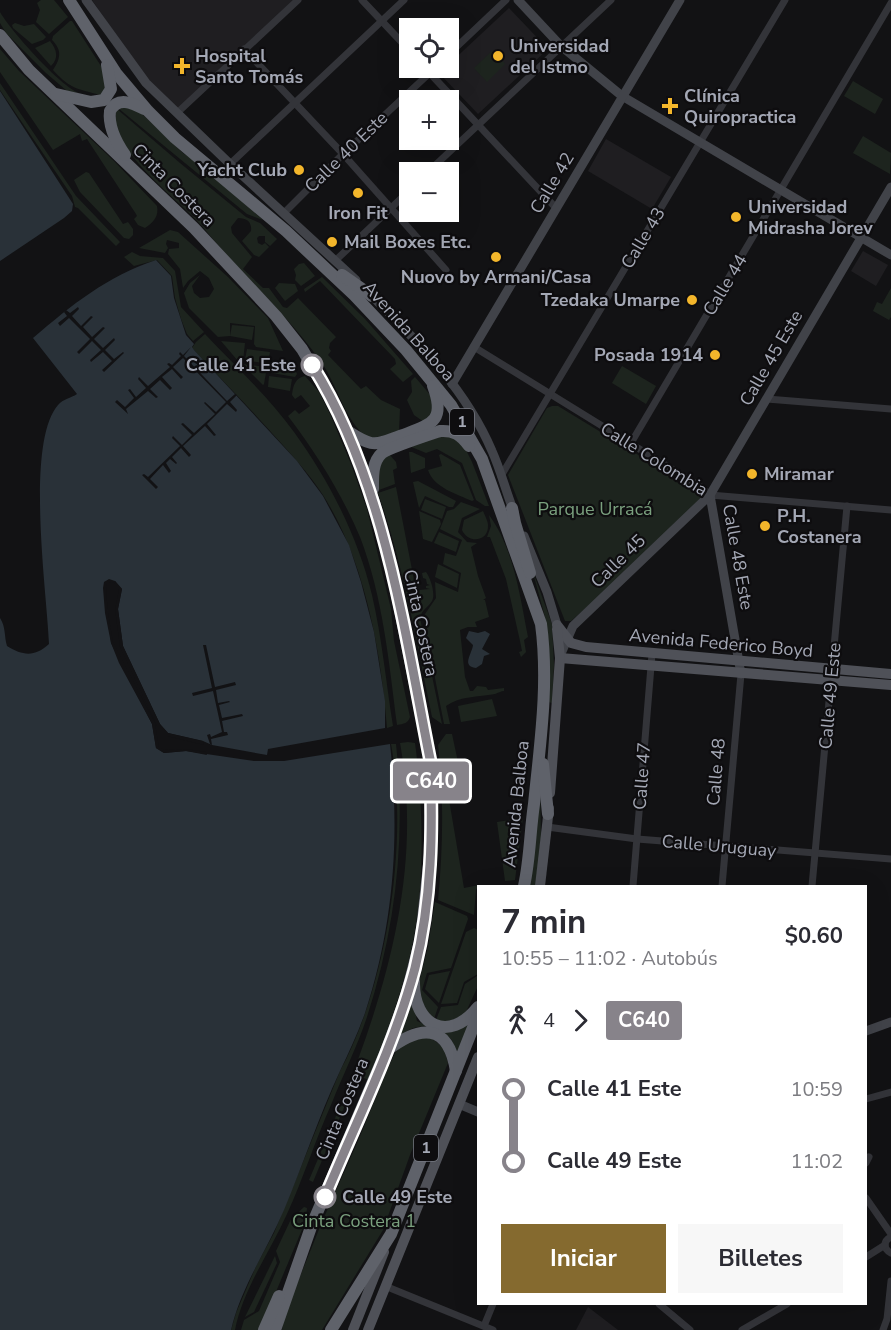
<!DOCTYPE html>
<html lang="es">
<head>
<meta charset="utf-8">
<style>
	body { margin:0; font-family:"Nunito Sans",sans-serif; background:#f7f7f7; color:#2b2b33; height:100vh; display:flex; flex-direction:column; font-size:22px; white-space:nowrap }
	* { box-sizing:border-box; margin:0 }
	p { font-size:20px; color:#7c7c81 }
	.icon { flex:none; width:33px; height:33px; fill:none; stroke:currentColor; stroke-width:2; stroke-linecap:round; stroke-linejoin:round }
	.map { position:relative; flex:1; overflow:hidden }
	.drawer { position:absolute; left:477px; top:885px; width:390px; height:420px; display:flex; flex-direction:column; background:#fff; border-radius:0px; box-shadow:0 6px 24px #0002 }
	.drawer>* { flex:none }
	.badge { padding:0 12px; border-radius:4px; font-size:21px; line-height:39px }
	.tools { position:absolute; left:399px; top:18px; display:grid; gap:12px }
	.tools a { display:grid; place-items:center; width:60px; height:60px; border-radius:0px; background:#fff; box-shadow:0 6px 24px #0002; font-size:30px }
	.map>.badge { position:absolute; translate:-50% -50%; box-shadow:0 0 0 3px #fff }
	.legs { display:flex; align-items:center; gap:9px; height:66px; padding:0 24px; font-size:20px }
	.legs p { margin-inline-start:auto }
	.headline { display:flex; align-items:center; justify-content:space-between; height:102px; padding:0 24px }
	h1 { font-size:33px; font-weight:700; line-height:45px }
	.primary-button { display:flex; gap:12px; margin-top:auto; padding:12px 24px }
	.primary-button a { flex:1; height:69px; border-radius:0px; background:#856a2f; color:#fff; font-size:24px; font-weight:700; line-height:69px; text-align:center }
	.primary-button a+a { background:#f7f7f7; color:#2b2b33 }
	ul { padding:0 24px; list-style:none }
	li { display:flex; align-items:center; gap:21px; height:72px; font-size:22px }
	li i { display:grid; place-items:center; width:9px; height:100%; margin:0 8px; background:currentColor }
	li i::after { content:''; width:15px; height:15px; margin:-8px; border:4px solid; border-radius:50%; background:#fff }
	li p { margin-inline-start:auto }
	li:first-child i { background:linear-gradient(#0000 50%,currentColor 0) }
	li:last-child i { background:linear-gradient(currentColor 50%,#0000 0) }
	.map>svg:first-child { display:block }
</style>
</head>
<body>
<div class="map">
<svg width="891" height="1330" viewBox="0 0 891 1330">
	<rect width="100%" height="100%" fill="#121214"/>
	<g fill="#1f1e21">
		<polygon points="92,0 295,0 177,113 148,82"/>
		<polygon points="509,8 548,49 478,114 439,73 445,68 448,68 449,64"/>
		<polygon points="606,139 671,177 652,209 588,171"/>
		<polygon points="863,251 888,265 876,286 851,271"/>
		<polygon points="588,1307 618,1330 576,1330"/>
	</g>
	<g fill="#1d241e">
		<polygon points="41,0 54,0 68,17 49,34 36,22 40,10 37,3"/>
		<path d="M0,12C11,31 60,86 79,93L67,91L46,73L6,33L0,23Z"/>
		<path d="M70,21H72L101,66L107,80L103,96C78,88 72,91 53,70C61,58 62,50 52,40L53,36Z"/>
		<polygon points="15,23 24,26 34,24 46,37 43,40 32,44 13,28 12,25"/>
		<path d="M50,41C57,50 59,58 51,66L35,48Z"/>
		<path d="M0,49L19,71L114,161L157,206C159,216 154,222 145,228L138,225L134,219L137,216L136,214L87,139L82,141L80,134L53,150L0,72Z"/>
		<polygon points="493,50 505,64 487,82 474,68"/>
		<polygon points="853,81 883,99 875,114 844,96"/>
		<polygon points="0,83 76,196 120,242 116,246 78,208 75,207 72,196 0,90"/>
		<polygon points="121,106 139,111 183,153 201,165 263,220 247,214 118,108"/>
		<path d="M117,109L180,163L246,217L260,223L277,239L270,246L265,242V236H259L257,238L258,243L262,245L265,243L269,247L259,257L254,255L242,241L251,231C252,222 247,218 238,218L231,227L232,233L252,257L243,269L263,288H269L283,307L287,308L298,298L336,337L330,343L329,348L331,351L328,355L361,389L366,386L381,400L400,409L399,432L369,439C343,420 338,384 319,359C284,311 239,272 202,226C179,199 104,147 117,109Z"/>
		<polygon points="863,136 891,153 890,174 853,153"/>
		<polygon points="86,172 89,173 123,224 128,222 133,229 133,235 129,239 124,238 80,192 74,180"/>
		<polygon points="170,230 178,232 228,277 268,318 283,351 256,347 254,344 255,326 230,323 230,336 232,325 254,327 252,340 230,336 218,337 189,308 184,293 190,283 200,275 192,286 194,293 200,298 209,297 214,289 209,278 200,271 188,281 183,288 180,269 168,254 169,249 179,248 179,243 167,240 166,244 168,248 165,253 139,248"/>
		<polygon points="132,252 140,256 163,258 175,271 181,307 204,332 193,341 187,334 181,319 175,298 172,276 157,260 134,266 124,257"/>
		<polygon points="304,263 315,276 301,286 295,280 296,275 294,269 299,264"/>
		<polygon points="322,277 365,319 413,374 403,382 390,369 396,364 395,359 320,281 305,292 304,289"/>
		<polygon points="279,283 295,284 298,291 285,301 275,288"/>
		<polygon points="891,288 891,317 889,320 873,311 877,302 882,304"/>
		<path d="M205,334C235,366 268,396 294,432C329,480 358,537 372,595C382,638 386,682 393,726L387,728C381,651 365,561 323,495C308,472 289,452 271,432C245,403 218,376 192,348L196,342Z"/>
		<polygon points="221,341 245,343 243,361 238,361"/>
		<polygon points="247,349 270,352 268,364 245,360"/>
		<polygon points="286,360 290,360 297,374 295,377 272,373 273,369"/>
		<polygon points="242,364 267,367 264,384 263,385"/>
		<polygon points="622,366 656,386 646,404 612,383"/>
		<polygon points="269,376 292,379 290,391 268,387"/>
		<path d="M305,376L319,392L330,414L351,464L367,509L391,609L394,641L410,717C408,723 404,724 397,725C389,662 383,597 360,537C342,494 316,453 288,416L295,410L299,414L310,406L301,395L295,399L292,395C293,386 295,378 305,376Z"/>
		<polygon points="415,377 432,397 434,413 424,422 414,415 407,400 412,392 411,381"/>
		<polygon points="552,406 558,406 704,495 662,542 571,621 565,621 508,475 547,408"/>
		<polygon points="447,435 463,444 472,462 489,506 485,506 476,500 462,463 437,449 426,453 409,446"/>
		<polygon points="409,452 412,452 425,458 425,468 411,473"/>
		<polygon points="389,454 396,462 397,468 393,470 395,484 379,490 378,464"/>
		<path d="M441,454L460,465L474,500L472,501C457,494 434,488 428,470L442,466L439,455Z"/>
		<polygon points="418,481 456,501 453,507 449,507 425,496 419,508 413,482"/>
		<path d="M396,487L414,580H420L421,585L418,586L419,590L430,589L426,588V586L430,585L427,584L426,579L423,578L422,573L426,572C430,577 436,594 432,601C428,608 422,609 420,618L442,724L432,717L431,712C416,639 403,564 378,493Z"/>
		<polygon points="425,499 446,507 442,519 421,510"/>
		<path d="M461,502L480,509L462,518L458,532L467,542L477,543L471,547L478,576L486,598L483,600H485L489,617L475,622L477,627H468L460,630L465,677L470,691H473L477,686L486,687L488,690L504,688V691C501,691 498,693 495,694C478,697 460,696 446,706L450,724H444L423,617L436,598L435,582L458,592L461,573L443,564L445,553L456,556L462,540L440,529L447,511L454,509Z"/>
		<polygon points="419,511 440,520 441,524 432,542 423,539"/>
		<path d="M483,511C485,516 488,521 488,525C489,542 468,544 462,530L464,520Z"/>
		<path d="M489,515C514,549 520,596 528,637L524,640L526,652L521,657L519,652L522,651L520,641L506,579L490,537H487L491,526Z"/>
		<polygon points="439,532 459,541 456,552 434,543"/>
		<polygon points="438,564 459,574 457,588 435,577"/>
		<polygon points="532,569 552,624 554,665 552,703 548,702 545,617"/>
		<polygon points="492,699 497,716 461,722 458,706"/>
		<path d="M446,734H452L458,762L455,763L445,776L464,888L479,885L476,890L474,915L438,900C443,848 444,797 438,745Z"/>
		<path d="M408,742L415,743C423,802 425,877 414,936C405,985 387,1033 369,1080L361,1077L355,1081L313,1182L309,1180C368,1043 428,896 400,743Z"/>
		<path d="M391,744H396C406,837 396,928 367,1017C357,1047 343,1075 331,1105C315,1141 303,1179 287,1214C270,1252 243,1289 235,1330H231L236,1313L257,1264L274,1233L340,1071C387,985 409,841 391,744Z"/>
		<polygon points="540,774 541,839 536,886 529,886"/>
		<polygon points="518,811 523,817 515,880 505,881 497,822 517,819"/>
		<polygon points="435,902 467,916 468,919 451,968 427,973 422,990 438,1007 434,1019 422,1008 419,982 428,947"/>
		<polygon points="474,928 478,930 478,974 464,982 457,1003 441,1004 466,932"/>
		<polygon points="450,971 439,1003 425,989 429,975"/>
		<polygon points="477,976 478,977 478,986 465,1014 447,1023 436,1020 441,1007 458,1005 465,984"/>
		<path d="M412,997L417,1021L431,1027L476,1013L457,1066L452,1040C435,1023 413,1021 397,1040Z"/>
		<polygon points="413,1036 430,1037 444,1048 448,1063 410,1155 383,1230 322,1330 282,1330 284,1316 322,1222 358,1141 388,1068 397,1049"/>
		<polygon points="304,1207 307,1208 306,1220 260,1330 241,1330 244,1320 259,1311 280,1262 276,1251 291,1219"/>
		<polygon points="275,1256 277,1263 254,1312 245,1317"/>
	</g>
	<g fill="#293138">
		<polygon points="0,91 73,204 72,211 64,218 0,261"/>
		<path d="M156,260L171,276L174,298L186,335L194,344L192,347L194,350L297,461L323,496L349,545L361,582L374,632L385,701V728L268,749L267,755L212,745L203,741L168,733L160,724L123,646L118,609L122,589L115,581L104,582L111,643L152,724L156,748L164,753L186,751L254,761H284L390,744C400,837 394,924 365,1013C358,1033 349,1052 340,1071C319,1116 303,1164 284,1210C267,1250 241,1287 231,1330H0V618C6,627 4,636 7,646C23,656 35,657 49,644C47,593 25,443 58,405C63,399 71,398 77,394L33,338C73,304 106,277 156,260Z"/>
		<path d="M469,631L478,633L485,631L490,634L482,649L490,654L484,656L482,664L476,668C461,666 472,654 473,645L466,638Z"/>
	</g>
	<g fill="#121214">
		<polygon points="78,307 79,309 72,316 81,326 91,316 93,317 83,327 92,337 103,327 105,328 94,339 103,348 114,338 115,340 105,350 114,359 123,352 124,353 104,372 102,370 112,361 103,352 91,362 90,360 101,350 92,341 79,354 77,352 90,339 69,318 60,326 58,323 67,316 64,312 66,310 70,313"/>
		<polygon points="191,347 184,356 227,401 235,394 237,395 230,402 237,410 236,412 227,404 207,424 216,435 214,436 205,426 183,446 191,455 189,457 181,448 172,457 177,463 176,464 170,459 166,463 171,471 169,473 163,465 150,479 158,487 156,489 142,475 144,474 148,477 180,446 172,438 173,436 182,445 192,435 181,424 183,423 194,433 215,414 204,403 205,402 216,412 226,402 183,358 173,367 183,377 181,379 172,369 162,377 172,388 170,390 160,380 150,389 158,397 156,398 148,391 126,409 128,414 115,402 117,400 125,407 134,398 128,390 130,389 136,397 146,388 138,379 139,377 148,386 170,367 167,364 169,363 172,365 181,356 179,354 180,352 183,355"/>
		<polygon points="109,579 115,581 122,589 118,609 123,646 160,724 168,733 203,741 204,745 167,736 161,732 157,726 120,647 115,609 119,590 114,583 109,582 107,584 106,589 108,613 113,642 155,723 159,747 165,750 186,749 206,752 207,755 186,751 164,753 156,748 152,724 119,663 111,643 105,613 103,588 104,582"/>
		<polygon points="203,645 206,645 215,687 235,682 236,685 216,690 218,703 229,701 230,702 219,705 222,718 242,714 243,716 222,721 224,732 227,732 228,735 211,739 212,745 210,744 207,735 210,734 211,737 222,732 213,691 193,696 192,693 212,688"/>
	</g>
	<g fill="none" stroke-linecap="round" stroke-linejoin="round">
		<g stroke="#333439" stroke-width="7">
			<polyline points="362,0 410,51"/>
			<polyline points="244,49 343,154 446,270"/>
			<polyline points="448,55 506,0"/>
			<polyline points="425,68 556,208"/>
			<polyline points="177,113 298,0"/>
			<polyline points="230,164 404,0"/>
			<polyline points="428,172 611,0"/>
			<polyline points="284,213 343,154 435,68"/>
			<polyline points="336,260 410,190"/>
			<polyline points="474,347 701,487 710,495 891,510"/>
			<polyline points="767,399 891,409"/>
			<polyline points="631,443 891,3"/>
			<polyline points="501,476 785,0"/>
			<polyline points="547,827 637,839 891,859"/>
			<polyline points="633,886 652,654"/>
			<polyline points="722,886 741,674"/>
			<polyline points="812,886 847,506"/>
			<polyline points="866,1099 891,1092"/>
			<polyline points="866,1163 869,1157"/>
			<polyline points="866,1198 891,1234"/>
			<path d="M891,1237C883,1241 883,1249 891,1253"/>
			<polyline points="866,1257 885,1245"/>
			<polyline points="385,1286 493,1330"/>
			<polyline points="659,1304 690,1330"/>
			<polyline points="484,1326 493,1304"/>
			<polyline points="742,1330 787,1304"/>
			<polyline points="883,1330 887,1319 891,1281"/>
		</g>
		<g stroke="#414349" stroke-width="9">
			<polyline points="86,0 146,83 230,164 356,280"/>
			<polyline points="518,0 561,46 622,96 891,255"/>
			<path d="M368,292C416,340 465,387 492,451C501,471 506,492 514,512"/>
			<polyline points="452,384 680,0"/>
			<polyline points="710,495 741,674"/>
			<polyline points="524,536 547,592 557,625"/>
			<polyline points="560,656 573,626 710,495 891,187"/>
			<polyline points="866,1031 891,1022"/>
			<polyline points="459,1104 478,1112"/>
		</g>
		<g stroke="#4f5158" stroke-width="10">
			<polyline points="557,625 571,643 586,647 891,674"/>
			<polyline points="560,658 891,685"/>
			<polyline points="550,793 560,658 557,629"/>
			<polyline points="540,886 549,808"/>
			<polyline points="353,1330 384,1252"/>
			<polyline points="368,1330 478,1057"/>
		</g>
		<g stroke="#5f626a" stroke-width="12">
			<path d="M69,0L116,73L148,111L175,138L286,231L354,295L406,350L451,405L482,459L541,624C549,684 540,744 534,804C530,831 530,859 524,886"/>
			<polyline points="0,35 29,70 194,228 276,316 302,349 335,405 360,465 374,502 394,580 430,759 431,846 421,938 405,1000 386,1051 311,1227 275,1330"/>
			<polyline points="56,94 91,102 104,100 111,89 107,65"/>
			<path d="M125,155C116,142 108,127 110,111C118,96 132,103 144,109"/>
			<polyline points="342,275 372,296"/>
			<path d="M346,430C354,435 362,441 371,443C381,445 393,438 403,435C432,424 446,421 433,386"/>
			<path d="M373,489C373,477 372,462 382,453C391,447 428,435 440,431C454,430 461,435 469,446"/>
			<polyline points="512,508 515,523 530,573"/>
			<polyline points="543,764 548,814"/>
			<path d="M414,981C413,1026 449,1044 478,1007"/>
			<path d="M386,1051C420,1025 448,1022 456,1071"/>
			<polyline points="264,1330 279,1296"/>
			<polyline points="331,1330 391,1234 478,1015"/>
		</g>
	</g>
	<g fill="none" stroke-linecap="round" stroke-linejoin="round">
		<defs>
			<path id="line-1" d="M312,365C384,480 404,628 430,759C433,829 432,900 415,968C394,1047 356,1122 325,1197"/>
		</defs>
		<use href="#line-1" stroke="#fff" stroke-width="14"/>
		<use href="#line-1" stroke="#87838a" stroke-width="9"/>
	</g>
	<g fill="#f3b62b" stroke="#0e0d0f" stroke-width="2">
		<circle cx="498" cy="56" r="6"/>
		<path d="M179 57h6v6h6v6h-6v6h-6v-6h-6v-6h6z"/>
		<path d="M667 97h6v6h6v6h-6v6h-6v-6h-6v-6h6z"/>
		<circle cx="299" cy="170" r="6"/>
		<circle cx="358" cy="193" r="6"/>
		<circle cx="736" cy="217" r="6"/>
		<circle cx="332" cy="242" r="6"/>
		<circle cx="496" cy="257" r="6"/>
		<circle cx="692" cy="300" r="6"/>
		<circle cx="715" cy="355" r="6"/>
		<circle cx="752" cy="474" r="6"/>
		<circle cx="765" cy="526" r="6"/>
	</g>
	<g fill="#fff" stroke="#87838a" stroke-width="3">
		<circle cx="312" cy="365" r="10"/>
		<circle cx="325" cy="1197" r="10"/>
	</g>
	<g text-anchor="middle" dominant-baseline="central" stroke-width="4.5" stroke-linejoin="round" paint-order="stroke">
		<g fill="#0e0d0f" stroke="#777a83" stroke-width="1.5">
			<rect x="450" y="409" width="24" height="26" rx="4.5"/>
			<rect x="414" y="1135" width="24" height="26" rx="4.5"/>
		</g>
		<g font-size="16" font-weight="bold" fill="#a4a8b5">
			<text x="462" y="422">1</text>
			<text x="426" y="1148">1</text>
		</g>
		<g font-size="18" font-weight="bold" fill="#a4a8b5" stroke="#0e0d0f" text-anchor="start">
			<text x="510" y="46">Universidad<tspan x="510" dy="21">del Istmo</tspan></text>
			<text x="195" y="56">Hospital<tspan x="195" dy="21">Santo Tomás</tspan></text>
			<text x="684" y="96">Clínica<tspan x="684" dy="21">Quiropractica</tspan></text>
			<text x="287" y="170" text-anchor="end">Yacht Club</text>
			<text x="748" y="207">Universidad<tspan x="748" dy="21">Midrasha Jorev</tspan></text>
			<text x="358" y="213" text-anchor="middle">Iron Fit</text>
			<text x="344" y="242">Mail Boxes Etc.</text>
			<text x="496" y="277" text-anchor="middle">Nuovo by Armani/Casa</text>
			<text x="680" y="300" text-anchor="end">Tzedaka Umarpe</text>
			<text x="703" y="355" text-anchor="end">Posada 1914</text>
			<text x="764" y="474">Miramar</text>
			<text x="777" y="516">P.H.<tspan x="777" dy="21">Costanera</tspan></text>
		</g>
		<g font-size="18" fill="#a4a8b5" stroke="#0e0d0f">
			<text transform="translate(346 152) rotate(-44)">Calle 40 Este</text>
			<text transform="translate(552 183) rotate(-59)">Calle 42</text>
			<text transform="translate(174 185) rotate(45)">Cinta Costera</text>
			<text transform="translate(643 238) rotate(-59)">Calle 43</text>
			<text transform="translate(725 285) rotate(-59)">Calle 44</text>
			<text transform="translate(409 331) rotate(48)">Avenida Balboa</text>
			<text transform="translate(771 358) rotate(-60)">Calle 45 Este</text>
			<text transform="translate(654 459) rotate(32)">Calle Colombia</text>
			<text transform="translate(738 557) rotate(80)">Calle 48 Este</text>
			<text transform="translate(618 561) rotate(-44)">Calle 45</text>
			<text transform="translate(421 623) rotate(78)">Cinta Costera</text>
			<text transform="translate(721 643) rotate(5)">Avenida Federico Boyd</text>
			<text transform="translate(830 696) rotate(-85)">Calle 49 Este</text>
			<text transform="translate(716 772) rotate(-85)">Calle 48</text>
			<text transform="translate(642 776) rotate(-86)">Calle 47</text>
			<text transform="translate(516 804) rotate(-84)">Avenida Balboa</text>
			<text transform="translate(719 846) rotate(5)">Calle Uruguay</text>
			<text transform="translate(342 1109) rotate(-67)">Cinta Costera</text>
		</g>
		<g font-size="18" font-weight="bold" fill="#a4a8b5" stroke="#0e0d0f" text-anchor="end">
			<text x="296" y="365">Calle 41 Este</text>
			<text x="342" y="1197" text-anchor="start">Calle 49 Este</text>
		</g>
		<g font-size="18" fill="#7aa07e" stroke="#0e0d0f">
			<text x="595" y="509">Parque Urracá</text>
			<text x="354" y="1221">Cinta Costera 1</text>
		</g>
	</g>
</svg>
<div class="tools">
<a><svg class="icon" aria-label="locate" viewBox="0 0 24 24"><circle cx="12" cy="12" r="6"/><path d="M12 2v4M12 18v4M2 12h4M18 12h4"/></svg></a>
<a>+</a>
<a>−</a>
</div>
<b class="badge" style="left:431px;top:781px;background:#87838a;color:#fff">C640</b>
<section class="drawer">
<div class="headline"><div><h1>7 min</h1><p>10:55 – 11:02 · Autobús</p></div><b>$0.60</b></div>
<div class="legs"><svg class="icon" aria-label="walk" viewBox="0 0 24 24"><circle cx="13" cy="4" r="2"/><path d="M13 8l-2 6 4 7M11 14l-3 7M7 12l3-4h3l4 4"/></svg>4<svg class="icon" aria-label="forward" viewBox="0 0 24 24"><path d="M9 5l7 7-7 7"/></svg><b class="badge" style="background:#87838a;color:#fff">C640</b></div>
<ul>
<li><i style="color:#87838a"></i><b>Calle 41 Este</b><p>10:59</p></li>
<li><i style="color:#87838a"></i><b>Calle 49 Este</b><p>11:02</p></li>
</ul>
<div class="primary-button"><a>Iniciar</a><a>Billetes</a></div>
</section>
</div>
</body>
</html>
